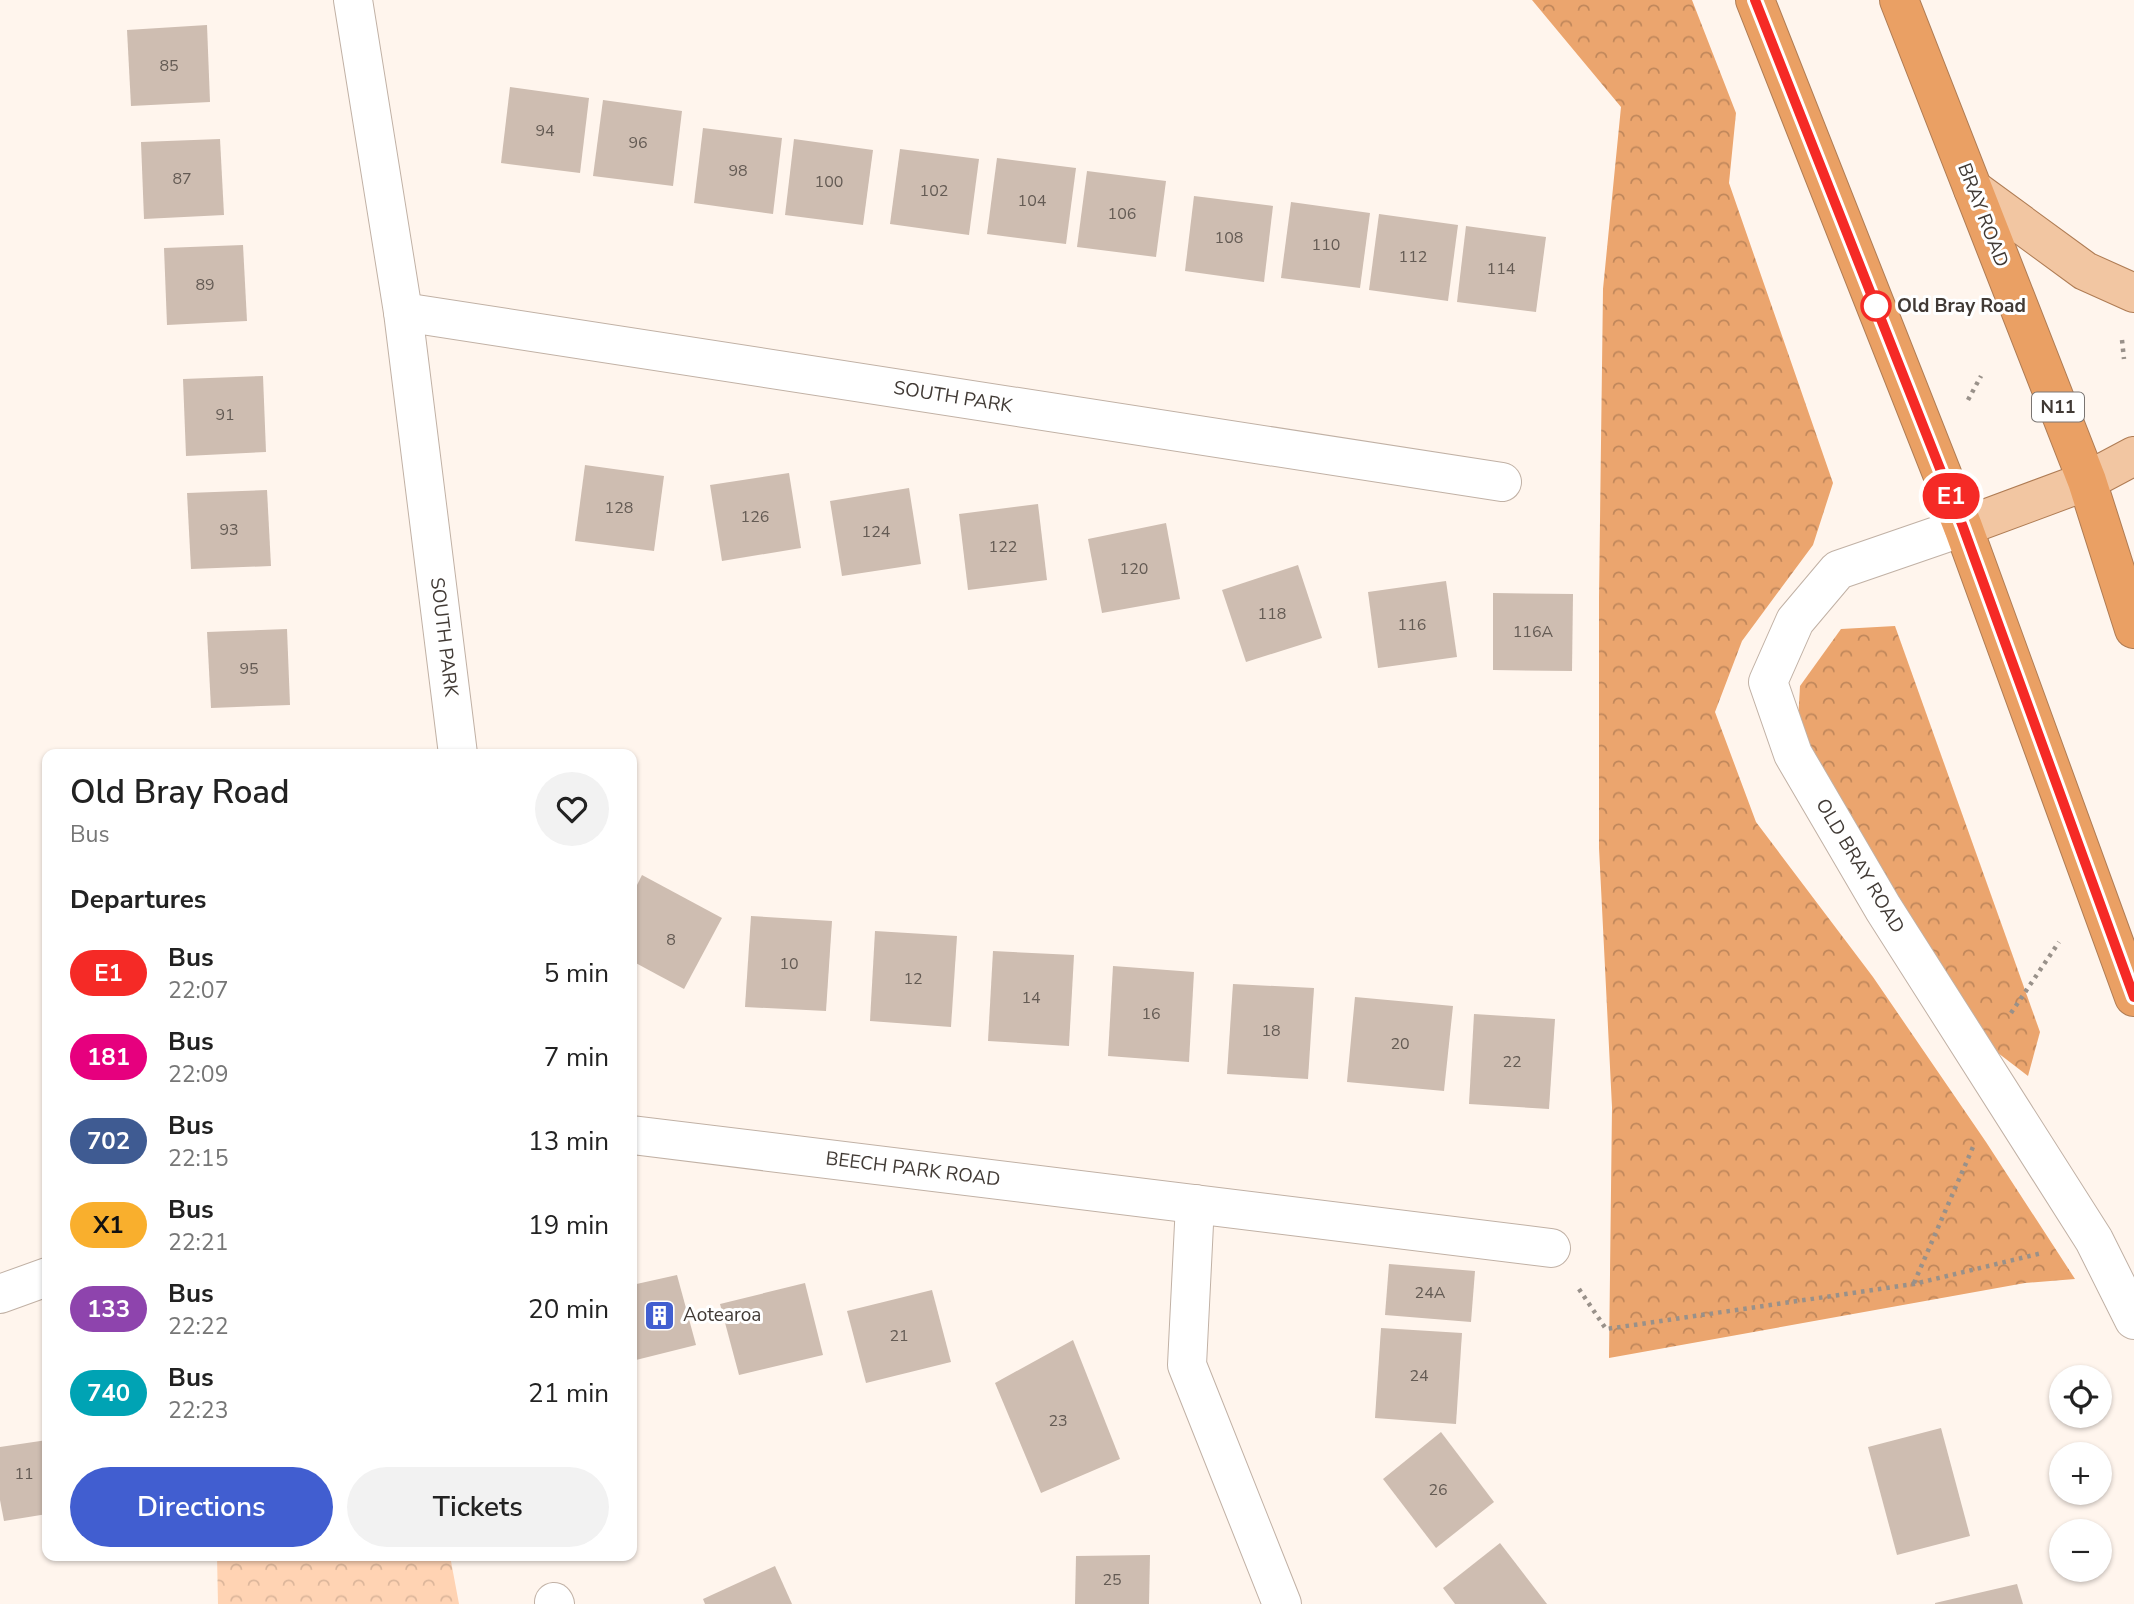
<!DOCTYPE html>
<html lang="en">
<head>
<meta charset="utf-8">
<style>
	body { margin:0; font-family:"Nunito Sans",sans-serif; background:#f2f2f2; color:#222; height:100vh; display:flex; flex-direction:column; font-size:26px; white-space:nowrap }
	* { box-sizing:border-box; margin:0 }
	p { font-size:23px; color:#767676 }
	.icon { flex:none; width:38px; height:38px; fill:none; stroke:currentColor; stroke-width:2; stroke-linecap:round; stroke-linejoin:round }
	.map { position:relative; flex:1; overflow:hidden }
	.panel { position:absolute; left:42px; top:749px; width:595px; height:812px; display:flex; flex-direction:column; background:#fff; border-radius:14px; box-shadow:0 2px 5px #0004 }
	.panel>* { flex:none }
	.badge { padding:0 14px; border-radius:23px; font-size:24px; line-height:46px }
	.controls { position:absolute; left:2049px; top:1365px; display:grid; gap:14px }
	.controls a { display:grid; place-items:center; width:63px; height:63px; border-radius:50%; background:#fff; box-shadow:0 2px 5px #0004; font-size:35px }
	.map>.badge { position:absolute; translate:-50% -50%; box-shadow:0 0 0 4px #fff }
	h2 { padding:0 28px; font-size:26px; line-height:63px }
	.round { display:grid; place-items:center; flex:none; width:74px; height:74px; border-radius:37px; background:#f2f2f2 }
	.overview { display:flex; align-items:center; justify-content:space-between; height:119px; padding:0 28px }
	h1 { font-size:33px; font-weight:600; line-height:52px }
	.button { display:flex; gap:14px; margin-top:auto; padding:14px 28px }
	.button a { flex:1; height:80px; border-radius:42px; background:#415ed0; color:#fff; font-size:28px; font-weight:600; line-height:80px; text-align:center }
	.button a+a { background:#f2f2f2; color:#222 }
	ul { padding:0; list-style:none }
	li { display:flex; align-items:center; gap:21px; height:84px; padding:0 28px }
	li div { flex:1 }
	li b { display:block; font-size:26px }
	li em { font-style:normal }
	li .badge { min-width:77px; font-weight:700; text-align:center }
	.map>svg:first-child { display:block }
</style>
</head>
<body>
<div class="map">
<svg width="2134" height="1604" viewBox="0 0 2134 1604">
	<defs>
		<pattern id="forest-crowns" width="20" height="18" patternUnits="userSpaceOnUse" patternTransform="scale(1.75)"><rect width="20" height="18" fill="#eba56e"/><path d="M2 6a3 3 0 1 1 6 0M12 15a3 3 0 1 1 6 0" fill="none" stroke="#c0875b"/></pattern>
		<pattern id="park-crowns" width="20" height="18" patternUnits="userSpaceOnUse" patternTransform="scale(1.75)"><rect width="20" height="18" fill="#ffd3b3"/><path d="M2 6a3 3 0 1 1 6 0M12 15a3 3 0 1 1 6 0" fill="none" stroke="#dcb69b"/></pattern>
	</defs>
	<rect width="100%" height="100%" fill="#fff5ed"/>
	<g fill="url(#forest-crowns)">
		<polygon points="1532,0 1692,0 1736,113 1729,183 1833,483 1813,545 1742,641 1715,712 1756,822 1873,977 1986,1142 2075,1279 2025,1283 1609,1358 1612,1107 1599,848 1599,598 1603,289 1621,107"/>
		<polygon points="1895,626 2040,1032 2028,1076 1972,1033 1797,740 1800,686 1841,629"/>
	</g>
	<polygon fill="url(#park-crowns)" points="217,1556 450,1556 459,1604 218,1604"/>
	<g fill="#cebdb1">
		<polygon points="207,25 210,102 131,106 127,30"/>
		<polygon points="510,87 589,98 580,173 501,163"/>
		<polygon points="603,100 682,111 673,186 593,176"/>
		<polygon points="703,128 782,138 773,214 694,203"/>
		<polygon points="220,139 224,215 144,219 141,142"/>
		<polygon points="794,139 873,150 863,225 785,215"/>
		<polygon points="900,149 979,159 969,235 890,224"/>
		<polygon points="997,158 1076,168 1066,244 987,234"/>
		<polygon points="1087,171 1166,181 1156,257 1077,247"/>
		<polygon points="1194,196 1273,206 1264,282 1185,271"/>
		<polygon points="1291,202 1370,213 1360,288 1281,278"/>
		<polygon points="1379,214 1458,225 1448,301 1369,290"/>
		<polygon points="1466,226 1546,237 1536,312 1457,302"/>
		<polygon points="243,245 247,321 167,325 164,248"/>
		<polygon points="263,376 266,452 186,456 183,379"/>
		<polygon points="585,465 664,476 654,551 575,541"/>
		<polygon points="789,473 801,548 722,561 710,485"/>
		<polygon points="909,488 921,564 842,576 830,501"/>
		<polygon points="267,490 271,566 191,569 187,493"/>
		<polygon points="1038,504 1047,580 968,590 959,514"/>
		<polygon points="1166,523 1180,599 1102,613 1088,539"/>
		<polygon points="1298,565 1322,638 1246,662 1222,590"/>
		<polygon points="1446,581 1457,657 1378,668 1368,592"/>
		<polygon points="1493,593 1573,594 1572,671 1493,670"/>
		<polygon points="287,629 290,705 211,708 207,632"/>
		<polygon points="642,875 722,918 684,989 632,961 632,895"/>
		<polygon points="751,916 832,921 826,1011 745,1007"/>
		<polygon points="875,931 957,936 951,1027 870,1021"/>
		<polygon points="993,951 1074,955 1069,1046 988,1041"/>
		<polygon points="1113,966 1194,972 1189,1062 1108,1056"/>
		<polygon points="1233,984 1314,988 1308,1079 1227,1074"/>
		<polygon points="1355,997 1453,1006 1444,1091 1347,1082"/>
		<polygon points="1474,1014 1555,1019 1549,1109 1469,1104"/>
		<polygon points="1389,1264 1475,1271 1471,1322 1385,1315"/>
		<polygon points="677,1275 696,1345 632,1361 632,1285"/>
		<polygon points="805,1283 823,1355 739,1375 720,1304"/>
		<polygon points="932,1290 951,1362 866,1383 847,1311"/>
		<polygon points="1381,1328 1462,1333 1456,1424 1375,1418"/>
		<polygon points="1073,1340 1120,1459 1041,1493 995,1383"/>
		<polygon points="1941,1428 1970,1536 1897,1555 1868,1447"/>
		<polygon points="1441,1432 1494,1502 1436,1548 1383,1479"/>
		<polygon points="47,1440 47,1514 4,1521 0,1500 0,1447"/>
		<polygon points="1500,1543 1547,1604 1455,1604 1443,1588"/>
		<polygon points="1150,1555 1149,1604 1075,1604 1076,1556"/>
		<polygon points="775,1566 792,1604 705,1604 703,1599"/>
		<polygon points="2017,1584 2023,1604 1935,1604 1935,1603"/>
	</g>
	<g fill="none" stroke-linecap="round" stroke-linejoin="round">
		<defs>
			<g id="minor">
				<polyline points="353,0 403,312 458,754"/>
				<polyline points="403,312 1502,482"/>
				<polyline points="1963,527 1838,570 1795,621 1768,682 1793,754 1883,908 2094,1240 2134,1320"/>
				<polyline points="632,1135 1551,1248"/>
				<polyline points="1195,1204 1187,1365 1282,1604"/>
				<polyline points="0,1294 47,1277"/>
				<polyline points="554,1602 555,1604"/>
			</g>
			<g id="major">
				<polyline points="1973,189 2085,271 2134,293"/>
				<polyline points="1963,527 2087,481 2134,456"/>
			</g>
			<g id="highway">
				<polyline points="1755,0 1963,527 2134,997"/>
				<polyline points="1899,0 2087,481 2134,629"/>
			</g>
		</defs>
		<use href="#minor" stroke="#c1b1a5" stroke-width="40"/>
		<use href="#major" stroke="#af7c54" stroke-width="40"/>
		<use href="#highway" stroke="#af7c54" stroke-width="40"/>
		<g stroke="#99918a" stroke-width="4.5" stroke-dasharray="3.5 5" stroke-linecap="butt">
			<polyline points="2122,340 2124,359"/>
			<polyline points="1968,400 1981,376"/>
			<polyline points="2011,1013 2059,942"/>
			<polyline points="1914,1283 1973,1147"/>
			<polyline points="1579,1289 1606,1329 1914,1284 2042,1253"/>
		</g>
		<use href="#minor" stroke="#fff" stroke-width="38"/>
		<use href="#major" stroke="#f2c6a2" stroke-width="38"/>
		<use href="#highway" stroke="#eaa064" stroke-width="38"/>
	</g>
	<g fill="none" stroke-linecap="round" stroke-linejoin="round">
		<defs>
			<polyline id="line" points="1755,0 1963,527 2134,997"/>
		</defs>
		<use href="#line" stroke="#fff" stroke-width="16"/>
		<use href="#line" stroke="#f52a26" stroke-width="10"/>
	</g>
	<defs>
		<symbol id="building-square" viewBox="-11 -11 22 22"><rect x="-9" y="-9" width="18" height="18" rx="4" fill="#415ed0" stroke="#fff"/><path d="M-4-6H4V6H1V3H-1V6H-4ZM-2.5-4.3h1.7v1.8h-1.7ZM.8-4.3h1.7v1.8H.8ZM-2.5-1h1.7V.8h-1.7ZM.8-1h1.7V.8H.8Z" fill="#fff"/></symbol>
	</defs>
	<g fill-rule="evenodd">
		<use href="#building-square" x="642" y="1298" width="35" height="35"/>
	</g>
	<circle fill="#fff" stroke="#f52a26" stroke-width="3.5" cx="1876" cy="306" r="14"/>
	<g text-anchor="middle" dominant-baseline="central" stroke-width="6" stroke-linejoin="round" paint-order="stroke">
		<g font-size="16" fill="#645b54">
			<text x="169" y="66">85</text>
			<text x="545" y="131">94</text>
			<text x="638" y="143">96</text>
			<text x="738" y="171">98</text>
			<text x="182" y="179">87</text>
			<text x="829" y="182">100</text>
			<text x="934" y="191">102</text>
			<text x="1032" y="201">104</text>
			<text x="1122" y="214">106</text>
			<text x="1229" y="238">108</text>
			<text x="1326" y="245">110</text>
			<text x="1413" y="257">112</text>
			<text x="1501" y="269">114</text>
			<text x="205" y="285">89</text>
			<text x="225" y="415">91</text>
			<text x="619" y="508">128</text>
			<text x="755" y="517">126</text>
			<text x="229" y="530">93</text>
			<text x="876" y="532">124</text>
			<text x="1003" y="547">122</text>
			<text x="1134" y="569">120</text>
			<text x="1272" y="614">118</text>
			<text x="1412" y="625">116</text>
			<text x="1533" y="632">116A</text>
			<text x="249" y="669">95</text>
			<text x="671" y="940">8</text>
			<text x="789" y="964">10</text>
			<text x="913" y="979">12</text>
			<text x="1031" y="998">14</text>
			<text x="1151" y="1014">16</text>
			<text x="1271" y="1031">18</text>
			<text x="1400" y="1044">20</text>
			<text x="1512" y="1062">22</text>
			<text x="1430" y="1293">24A</text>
			<text x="899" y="1336">21</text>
			<text x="1419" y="1376">24</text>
			<text x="1058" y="1421">23</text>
			<text x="24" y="1474">11</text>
			<text x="1438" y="1490">26</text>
			<text x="1112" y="1580">25</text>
		</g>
		<rect fill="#fff" stroke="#7a7572" stroke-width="2" x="2032" y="392.5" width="52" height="29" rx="5"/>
		<g font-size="18" font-weight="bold" fill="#413a35">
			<text x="2058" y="407">N11</text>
		</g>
		<g font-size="19" fill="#413a35" stroke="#fff">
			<text transform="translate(1983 215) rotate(69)">BRAY ROAD</text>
			<text transform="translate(953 397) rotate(9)">SOUTH PARK</text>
			<text transform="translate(444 637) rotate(83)">SOUTH PARK</text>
			<text transform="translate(1860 866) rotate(59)">OLD BRAY ROAD</text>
			<text transform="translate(913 1169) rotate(7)">BEECH PARK ROAD</text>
		</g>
		<g font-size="19" font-weight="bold" fill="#413a35" stroke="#fff" text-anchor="start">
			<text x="1897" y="306">Old Bray Road</text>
		</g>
		<g font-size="19" fill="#413a35" stroke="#fff" text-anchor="start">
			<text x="683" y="1315">Aotearoa</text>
		</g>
	</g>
</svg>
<div class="controls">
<a><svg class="icon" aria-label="locate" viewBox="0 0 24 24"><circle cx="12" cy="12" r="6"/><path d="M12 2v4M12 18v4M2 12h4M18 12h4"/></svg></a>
<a>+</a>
<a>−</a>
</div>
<b class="badge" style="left:1951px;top:496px;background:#f52a26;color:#fff">E1</b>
<section class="panel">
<div class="overview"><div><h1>Old Bray Road</h1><p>Bus</p></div><a class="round"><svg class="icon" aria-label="heart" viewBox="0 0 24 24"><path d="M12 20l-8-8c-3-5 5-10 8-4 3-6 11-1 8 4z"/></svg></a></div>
<h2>Departures</h2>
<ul>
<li><span class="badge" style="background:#f52a26;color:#fff">E1</span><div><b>Bus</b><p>22:07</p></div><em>5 min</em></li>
<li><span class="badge" style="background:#e6007e;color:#fff">181</span><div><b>Bus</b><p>22:09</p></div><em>7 min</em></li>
<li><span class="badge" style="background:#3f5b92;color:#fff">702</span><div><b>Bus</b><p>22:15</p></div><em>13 min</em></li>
<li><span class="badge" style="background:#f9af2d;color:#111">X1</span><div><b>Bus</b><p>22:21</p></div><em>19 min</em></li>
<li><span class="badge" style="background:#8e44ad;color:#fff">133</span><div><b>Bus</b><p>22:22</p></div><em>20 min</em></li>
<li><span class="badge" style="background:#00a3b4;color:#fff">740</span><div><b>Bus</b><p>22:23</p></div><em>21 min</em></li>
</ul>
<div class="button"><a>Directions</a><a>Tickets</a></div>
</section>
</div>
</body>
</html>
